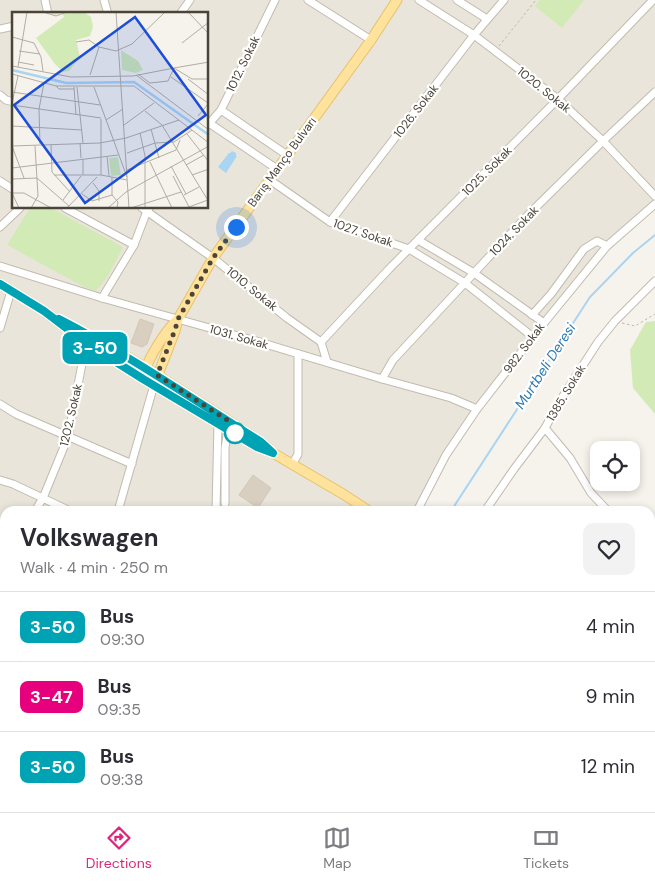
<!DOCTYPE html>
<html lang="en">
<head>
<meta charset="utf-8">
<style>
	body { margin:0; font-family:"DM Sans",sans-serif; background:#f2f2f3; color:#2b2b33; height:100vh; display:flex; flex-direction:column; font-size:19px; white-space:nowrap }
	* { box-sizing:border-box; margin:0 }
	p { font-size:16px; color:#7c7c81 }
	.icon { flex:none; width:28px; height:28px; fill:none; stroke:currentColor; stroke-width:2; stroke-linecap:round; stroke-linejoin:round }
	.map { position:relative; flex:1; overflow:hidden }
	.sheet { position:absolute; left:0px; top:506px; width:655px; height:306px; display:flex; flex-direction:column; background:#fff; border-radius:15px 15px 0 0; box-shadow:0 2px 8px #0003 }
	.sheet>* { flex:none }
	.badge { padding:0 10px; border-radius:8px; font-size:18px; line-height:32px }
	.fabs { position:absolute; left:590px; top:441px; display:grid; gap:10px }
	.fabs a { display:grid; place-items:center; width:50px; height:50px; border-radius:10px; background:#fff; box-shadow:0 2px 8px #0003; font-size:25px }
	.you { position:absolute; width:25px; height:25px; margin:-12px; border:4px solid #fff; border-radius:50%; background:#1a73e8; box-shadow:0 0 0 8px #1a73e833 }
	.map>.badge { position:absolute; translate:-50% -50%; box-shadow:0 0 0 2px #fff }
	.round { display:grid; place-items:center; flex:none; width:52px; height:52px; border-radius:10px; background:#f2f2f3 }
	.headline { display:flex; align-items:center; justify-content:space-between; height:85px; padding:0 20px }
	h1 { font-size:24px; font-weight:700; line-height:38px }
	ul { padding:0; list-style:none }
	li { display:flex; align-items:center; gap:15px; height:70px; padding:0 20px; border-top:1px solid #e1e1e2 }
	li div { flex:1 }
	li b { display:block; font-size:19px }
	li em { font-style:normal }
	li .badge { min-width:55px; font-weight:700; text-align:center }
	.menu { display:flex; justify-content:space-around; align-items:center; height:70px; border-top:1px solid #e1e1e2; background:#fff; font-size:14px; color:#7c7c81 }
	.menu a { display:grid; justify-items:center; gap:2px }
	.menu .selected { color:#db2777 }
	.map>svg:first-child { display:block }
</style>
</head>
<body>
<div class="map">
<svg width="655" height="812" viewBox="0 0 655 812">
	<rect width="100%" height="100%" fill="#f6f3ec"/>
	<g fill="#eae5da" fill-rule="evenodd">
		<path d="M0,0H655V204L607,246L544,323L446,455L413,511H5V693L0,695ZM14,14H208V208H14Z"/>
		<polygon points="5,763 5,808 320,808 318,812 0,812 0,765"/>
	</g>
	<g fill="#d2eab5">
		<polygon points="540,0 584,0 562,28 535,6"/>
		<polygon points="30,208 51,208 123,247 108,276 96,291 84,287 7,245"/>
		<polygon points="655,321 655,414 633,388 630,350 646,322"/>
	</g>
	<g fill="#a9d4f2">
		<polygon points="232,151 236,153 236,156 237,156 226,173 218,167 229,153 230,153"/>
		<polygon points="484,808 519,808 519,812 485,812"/>
	</g>
	<g fill="none" stroke-linecap="round" stroke-linejoin="round">
		<g stroke="#a9d4f2" stroke-width="2">
			<polyline points="451,511 590,297 633,253 655,235"/>
			<polyline points="0,728 5,726"/>
		</g>
	</g>
	<g fill="#d8cfc1" stroke="#d3c7b4">
		<polygon points="140,319 154,324 147,344 142,347 131,343"/>
		<polygon points="253,475 271,488 258,508 239,495"/>
	</g>
	<g fill="none" stroke-linecap="round" stroke-linejoin="round">
		<defs>
			<g id="minor">
				<polyline points="45,0 48,14"/>
				<polyline points="104,0 108,14"/>
				<polyline points="308,0 371,40"/>
				<polyline points="419,0 474,35 558,99 603,141 655,196"/>
				<polyline points="457,0 487,19"/>
				<polyline points="180,14 190,0"/>
				<polyline points="0,29 14,26"/>
				<polyline points="0,95 6,100 14,102"/>
				<polyline points="221,110 287,155"/>
				<polyline points="209,123 277,169"/>
				<polyline points="208,125 221,110 275,0"/>
				<polyline points="270,180 330,222 409,249 465,283 533,337"/>
				<polyline points="0,181 14,190"/>
				<polyline points="65,208 134,245"/>
				<polyline points="142,208 213,258 287,318 321,342 327,362"/>
				<polyline points="330,222 474,35 504,0"/>
				<polyline points="0,227 20,208"/>
				<polyline points="418,240 474,273 544,323"/>
				<polyline points="0,266 102,298 249,339 382,379 451,398 477,409"/>
				<polyline points="102,298 134,245 147,211 149,208"/>
				<polyline points="532,315 551,294 584,249 597,241 607,246"/>
				<polyline points="0,328 11,291"/>
				<polyline points="321,342 389,269 558,99 653,0"/>
				<polyline points="382,379 393,360 474,273 526,217 603,141 655,92"/>
				<polyline points="0,404 16,414 132,464"/>
				<polyline points="545,428 570,458 591,493 608,511"/>
				<polyline points="292,465 298,454 298,354"/>
				<polyline points="0,480 13,484 70,511"/>
				<polyline points="225,503 225,448 228,429"/>
				<polyline points="35,511 43,498 68,437 86,343"/>
				<polyline points="118,511 154,385"/>
				<polyline points="216,511 218,423"/>
				<polyline points="417,511 446,455 477,409 544,323 607,246 655,204"/>
				<polyline points="485,511 514,469 545,428 558,404 598,342 615,321 655,281"/>
				<polyline points="650,555 655,553"/>
				<polyline points="0,565 5,558"/>
				<polyline points="0,571 5,572"/>
				<polyline points="650,572 655,581"/>
				<polyline points="650,666 655,654"/>
				<polyline points="0,695 5,693"/>
				<polyline points="0,749 5,747"/>
				<polyline points="30,808 32,812"/>
				<polyline points="298,808 300,812"/>
				<polyline points="558,808 559,812"/>
				<polyline points="195,812 208,808"/>
				<polyline points="313,812 317,808"/>
			</g>
			<g id="major">
				<polyline points="0,284 44,311 86,343 143,379 257,447 273,453 343,494 369,511"/>
				<path d="M66,323C134,357 197,401 261,442L269,449"/>
				<path d="M145,371C149,357 165,332 176,321"/>
				<polyline points="154,385 175,331 178,319 213,258 371,40 397,0"/>
				<polyline points="650,688 655,691"/>
			</g>
		</defs>
		<use href="#minor" stroke="#c2bbae" stroke-width="9"/>
		<use href="#major" stroke="#e6c16a" stroke-width="11"/>
		<g stroke="#c4b79f" stroke-width="1" stroke-dasharray="2.5 2.5" stroke-linecap="butt">
			<polyline points="499,46 536,0"/>
			<polyline points="622,323 635,326 655,314"/>
		</g>
		<use href="#minor" stroke="#fff" stroke-width="7"/>
		<use href="#major" stroke="#ffe39c" stroke-width="9"/>
	</g>
	<g fill="none" stroke-linecap="round" stroke-linejoin="round">
		<defs>
			<path id="line" d="M0,284L44,311L86,343L143,379L257,447L273,453L261,442C194,400 129,355 59,319"/>
		</defs>
		<use href="#line" stroke="#fff" stroke-width="11"/>
		<use href="#line" stroke="#00a3b4" stroke-width="8"/>
		<polyline stroke="#4b4439" stroke-width="5" stroke-dasharray="0 9" points="235,433 235,425 157,375 175,330 178,319 213,258 236,227"/>
	</g>
	<circle fill="#fff" stroke="#00a3b4" stroke-width="2.5" cx="235" cy="433" r="10"/>
	<g text-anchor="middle" dominant-baseline="central" stroke-width="4.5" stroke-linejoin="round" paint-order="stroke">
		<g font-size="12" fill="#4b4439" stroke="#fff">
			<text transform="translate(243 64) rotate(-64)">1012. Sokak</text>
			<text transform="translate(544 90) rotate(39)">1020. Sokak</text>
			<text transform="translate(416 111) rotate(-52)">1026. Sokak</text>
			<text transform="translate(282 162) rotate(-54)">Barış Manço Bulvarı</text>
			<text transform="translate(487 171) rotate(-45)">1025. Sokak</text>
			<text transform="translate(514 231) rotate(-46)">1024. Sokak</text>
			<text transform="translate(363 233) rotate(19)">1027. Sokak</text>
			<text transform="translate(252 289) rotate(39)">1010. Sokak</text>
			<text transform="translate(239 337) rotate(16)">1031. Sokak</text>
			<text transform="translate(524 348) rotate(-53)">982. Sokak</text>
			<text transform="translate(566 393) rotate(-59)">1385. Sokak</text>
			<text transform="translate(71 415) rotate(-77)">1202. Sokak</text>
		</g>
		<g font-size="14" font-style="italic" fill="#2e7ab2" stroke="#fff">
			<text transform="translate(545 366) rotate(-57)">Murtbeli Deresi</text>
		</g>
	</g>
	<g transform="translate(12 12)">
		<rect width="196" height="196" fill="#f6f3ec"/>
		<path d="M34,0H72L79,5L81,15L78,24L64,28L68,45L57,59L51,60L43,52L24,26L52,5L50,1L43,3ZM109,38L126,49L131,58L124,61L110,58ZM106,145L109,163L99,164L97,146Z" fill="#d2eab5"/>
		<path fill="none" stroke="#a9d4f2" stroke-width="2.5" d="M0,58L54,71L122,70L197,123"/>
		<path fill="none" stroke="#b2ada4" stroke-width="1" d="M31,0L44,4L55,0M104,0L117,196M176,0L197,22M0,25L22,31L29,45L31,59M64,30L77,28L87,35L104,39L120,32L153,0M170,31L197,10M7,39L28,42M6,50L22,53M0,54L59,65L121,64L162,56L180,67H197M6,55L15,0M0,62L44,74H122L197,131M126,62L138,71L156,69L162,56L197,50M78,63L87,35M124,63L197,118M159,65L196,91M176,67L197,83M44,74L47,77H62M62,75L64,103M65,75L71,131M82,75L115,165M0,80L88,93M0,91L6,64M0,93L89,106M133,99L150,113L197,190M186,104L196,92M94,108L111,97M112,113L142,91M0,114L70,118M139,117L147,146M128,121L133,144V196M175,122L197,150M114,126L167,108M68,131L69,146M28,132L27,97L32,71M39,133L40,160L58,180M0,134L12,166M0,134L88,131L114,126M115,141L143,131L162,130L180,118M95,144L97,164M71,147V163M138,150L160,196M174,153L192,143M159,154L174,182M0,156L106,143M115,158L164,138L168,128M42,163H89L115,168M89,163V107M180,163L197,157M161,164L177,195M100,165V183L106,190L105,196M0,167L25,166L57,194M81,171L87,179V189M0,181H12L39,196M0,181L7,196M70,182L80,189L100,183M172,183L187,175M51,188L69,164M19,196L26,184L23,134M55,196L85,165M96,196L114,180L197,134M119,196L169,180M174,196L196,188"/>
		<path fill="#1d4ed8" fill-opacity="0.15" stroke="#1d4ed8" stroke-width="2.5" d="M123,5L194,103L73,191L2,93Z"/>
		<rect width="196" height="196" fill="none" stroke="#4b4439" stroke-width="2.5"/>
	</g>
</svg>
<div class="fabs">
<a><svg class="icon" aria-label="locate" viewBox="0 0 24 24"><circle cx="12" cy="12" r="6"/><path d="M12 2v4M12 18v4M2 12h4M18 12h4"/></svg></a>
</div>
<div class="you" style="left:236px;top:227px"></div>
<b class="badge" style="left:95px;top:348px;background:#00a3b4;color:#fff">3-50</b>
<section class="sheet">
<div class="headline"><div><h1>Volkswagen</h1><p>Walk · 4 min · 250 m</p></div><a class="round"><svg class="icon" aria-label="heart" viewBox="0 0 24 24"><path d="M12 20l-8-8c-3-5 5-10 8-4 3-6 11-1 8 4z"/></svg></a></div>
<ul>
<li><span class="badge" style="background:#00a3b4;color:#fff">3-50</span><div><b>Bus</b><p>09:30</p></div><em>4 min</em></li>
<li><span class="badge" style="background:#e6007e;color:#fff">3-47</span><div><b>Bus</b><p>09:35</p></div><em>9 min</em></li>
<li><span class="badge" style="background:#00a3b4;color:#fff">3-50</span><div><b>Bus</b><p>09:38</p></div><em>12 min</em></li>
</ul>
</section>
</div>
<nav class="menu">
<a class="selected"><svg class="icon" aria-label="directions" viewBox="0 0 24 24"><path d="M12 3l9 9-9 9-9-9zM9 14v-3h6M13 9l2 2-2 2"/></svg>Directions</a>
<a><svg class="icon" aria-label="map" viewBox="0 0 24 24"><path d="M3 6l6-2 6 2 6-2v14l-6 2-6-2-6 2zM9 4v14M15 6v14"/></svg>Map</a>
<a><svg class="icon" aria-label="tickets" viewBox="0 0 24 24"><path d="M3 7h18v10H3zM15 7v10"/></svg>Tickets</a>
</nav>
</body>
</html>
